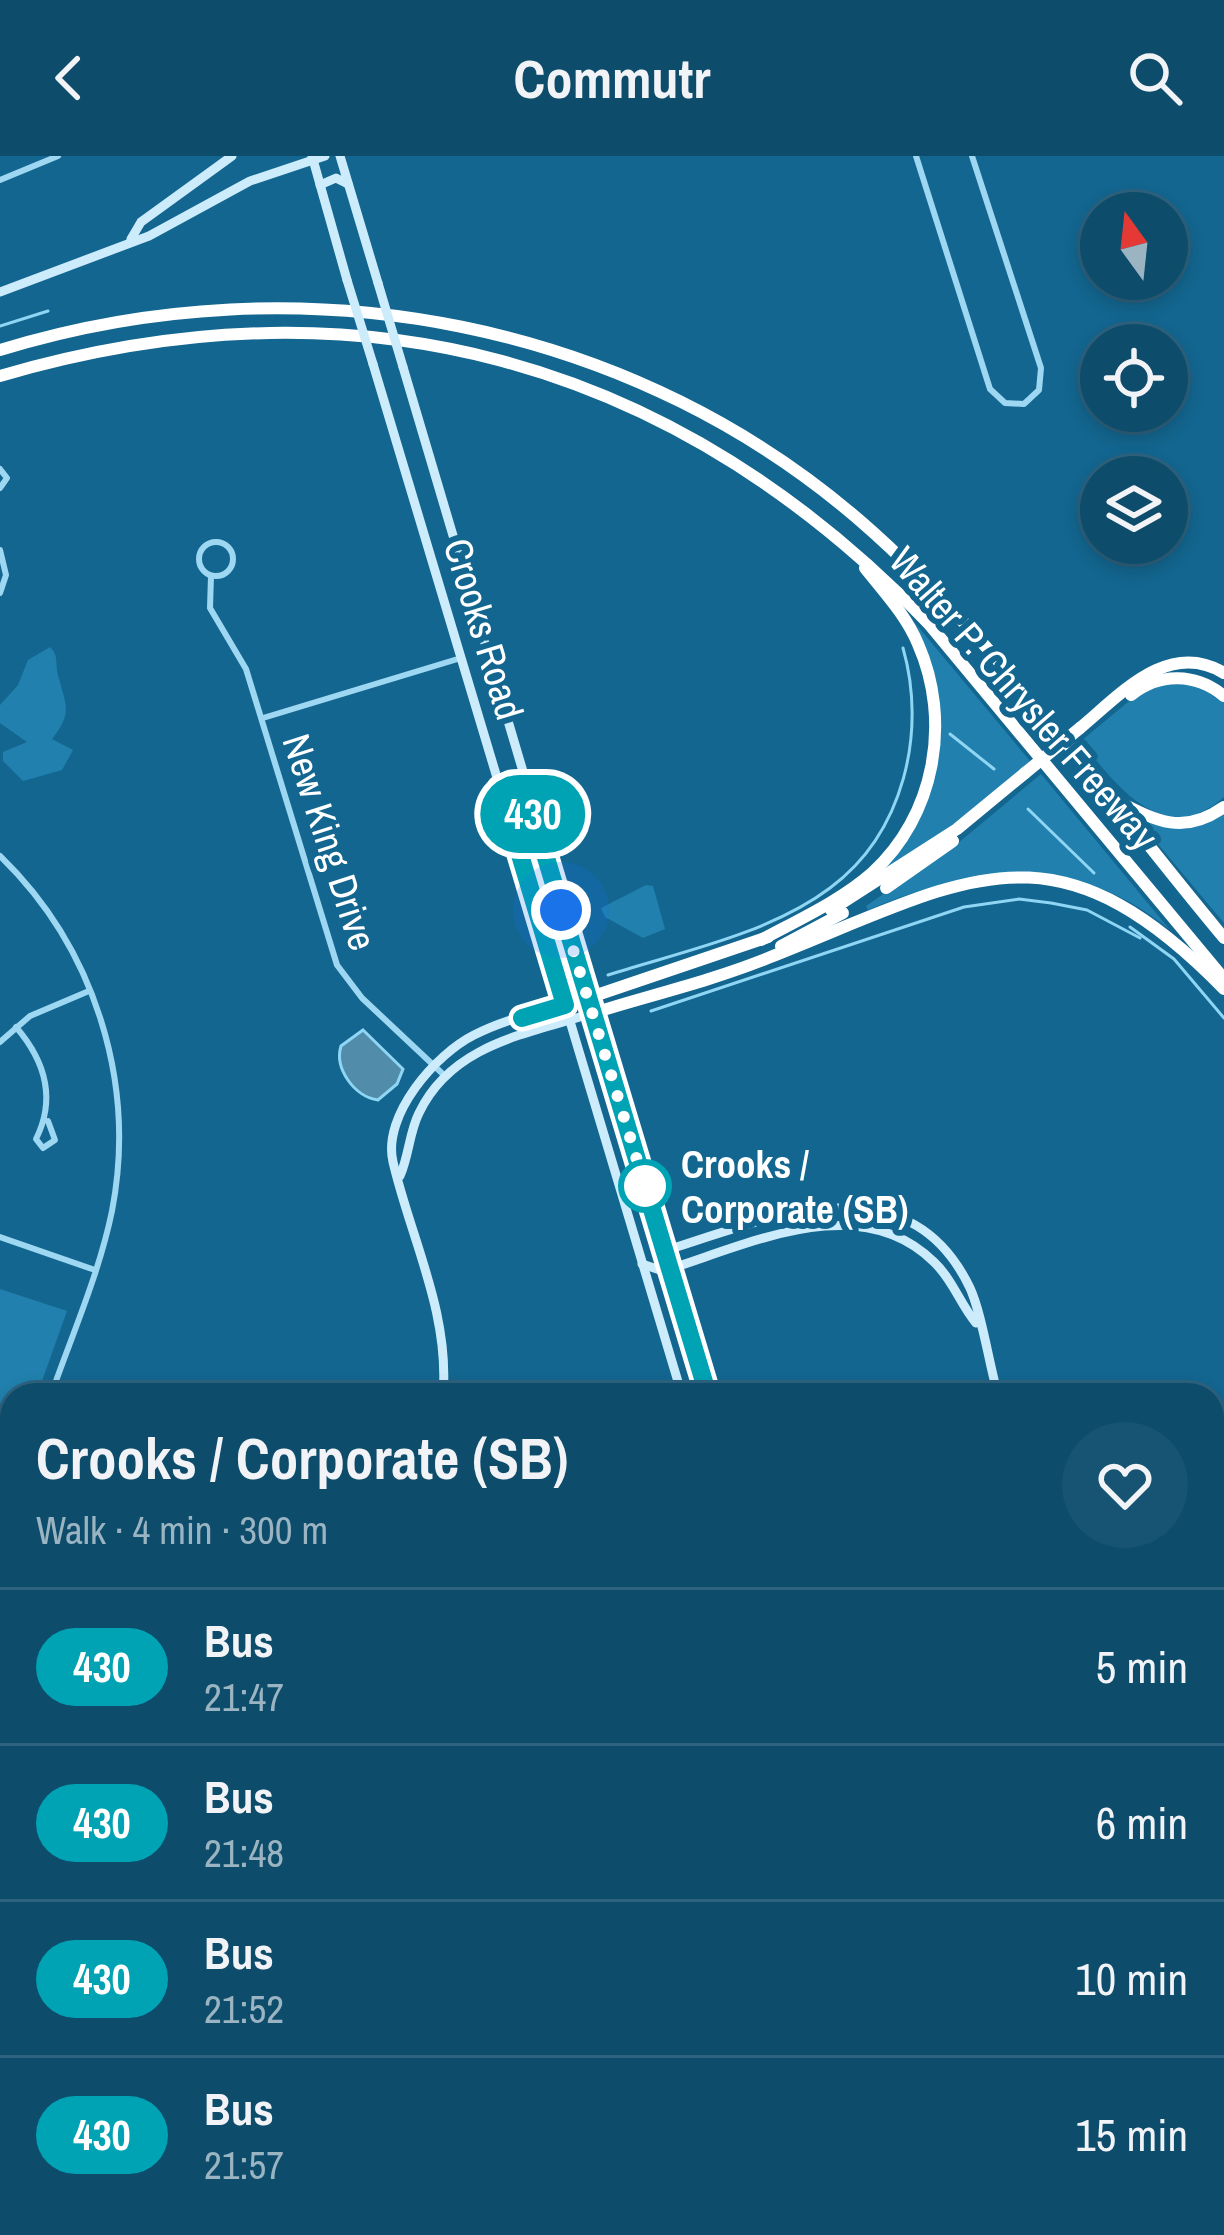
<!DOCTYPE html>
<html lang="en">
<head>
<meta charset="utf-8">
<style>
	body { margin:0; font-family:"Archivo Narrow",sans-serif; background:#175372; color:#f1f3f6; height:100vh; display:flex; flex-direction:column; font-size:45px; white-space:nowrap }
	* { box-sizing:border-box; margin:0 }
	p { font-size:39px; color:#9bb4c2 }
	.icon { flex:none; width:66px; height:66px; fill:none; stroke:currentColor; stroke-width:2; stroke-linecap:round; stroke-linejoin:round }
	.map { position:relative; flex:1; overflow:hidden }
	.details { position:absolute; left:0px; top:1227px; width:1224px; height:852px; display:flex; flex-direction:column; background:#0e4c6c; border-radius:36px 36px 0 0; box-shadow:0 6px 18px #0003,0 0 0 3px #2e637f }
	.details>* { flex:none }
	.badge { padding:0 24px; border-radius:39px; font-size:42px; line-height:78px }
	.needle { width:78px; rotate:345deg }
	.buttons { position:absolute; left:1080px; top:36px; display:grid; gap:24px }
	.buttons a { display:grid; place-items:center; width:108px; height:108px; border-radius:50%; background:#0e4c6c; box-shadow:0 6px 18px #0003,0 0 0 3px #2e637f; font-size:60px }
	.you { position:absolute; width:60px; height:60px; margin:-30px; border:9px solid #fff; border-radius:50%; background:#1a73e8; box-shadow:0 0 0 18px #1a73e833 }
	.map>.badge { position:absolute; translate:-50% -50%; box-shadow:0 0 0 6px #fff }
	.round { display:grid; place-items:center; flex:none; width:126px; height:126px; border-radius:63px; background:#175372 }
	.summary { display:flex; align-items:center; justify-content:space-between; height:204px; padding:0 36px }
	h1 { font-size:57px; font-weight:700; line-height:90px }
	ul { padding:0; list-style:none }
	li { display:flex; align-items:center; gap:36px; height:156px; padding:0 36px; border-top:3px solid #2e637f }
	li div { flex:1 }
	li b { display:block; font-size:45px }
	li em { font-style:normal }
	li .badge { min-width:132px; font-weight:700; text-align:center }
	header { display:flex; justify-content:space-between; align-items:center; height:156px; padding:0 36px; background:#0e4c6c; font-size:54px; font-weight:700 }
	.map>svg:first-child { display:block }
</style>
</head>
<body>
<header><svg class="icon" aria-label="back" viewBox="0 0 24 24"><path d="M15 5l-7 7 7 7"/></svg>Commutr<svg class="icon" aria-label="search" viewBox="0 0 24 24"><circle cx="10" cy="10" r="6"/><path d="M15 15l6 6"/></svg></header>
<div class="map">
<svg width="1224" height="2079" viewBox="0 0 1224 2079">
	<rect width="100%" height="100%" fill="#136690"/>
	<g fill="#2180ad">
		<polygon points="910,461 1030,605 959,664 874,723 908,679 939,571"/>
		<path d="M50,491C59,500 55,506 58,519C66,550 73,556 52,583L73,594L62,614L23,625L3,605V596L27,586L0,567V549L18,529L28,504Z"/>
		<path d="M1175,526L1193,528L1224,546V641C1165,694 1116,630 1081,585L1140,536Z"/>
		<path d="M1041,618L1170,774C1074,695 974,710 868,754L866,750L957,688Z"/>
		<polygon points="1224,657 1224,767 1137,663 1187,673"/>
		<polygon points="646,729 653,730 665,773 643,782 605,761 601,752"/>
		<polygon points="0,1133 67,1155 37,1239 12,1239 12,1292 0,1295"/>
		<polygon points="1224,1556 1224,2079 978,2079 974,2067 1212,2067 1212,1559"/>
	</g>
	<path fill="#518dab" stroke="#8fd6f5" stroke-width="3" d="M363,874L403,913L397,928L378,944C355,941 334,913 341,890Z"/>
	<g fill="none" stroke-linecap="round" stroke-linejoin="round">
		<g stroke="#8fd6f5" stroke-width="3">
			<polyline points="0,170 48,155"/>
			<polyline points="950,578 994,613"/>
			<polyline points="1028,653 1094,717"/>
			<polyline points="1130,771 1174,803 1224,862"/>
			<path d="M608,819C680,796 769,778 830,732C904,677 927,576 903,492"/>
			<polyline points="651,855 964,751 1019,743 1051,747 1087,754 1140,782"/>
		</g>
		<g stroke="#9ed7f2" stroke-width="6">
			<polyline points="916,0 990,233 1005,247 1024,248 1039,234 1041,212 972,0"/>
			<polyline points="0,24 58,0"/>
			<polyline points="0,313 7,322 0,332"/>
			<circle cx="216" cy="403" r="17"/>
			<polyline points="0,394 6,419 0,437"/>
			<polyline points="211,420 210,452 246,513 337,809 362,842 445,920"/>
			<polyline points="263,562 461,502"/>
			<path d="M0,700C94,791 137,926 112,1055C99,1118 72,1179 51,1239"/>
			<path d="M16,871C46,906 56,943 36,983L43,992L55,984L48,965"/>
			<polyline points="0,886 30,860 89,835"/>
			<polyline points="0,1081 95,1114"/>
			<polyline points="0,1385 12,1351"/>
			<polyline points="0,1800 12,1840"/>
		</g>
		<g stroke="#ccecfc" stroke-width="9">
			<polyline points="312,0 347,124"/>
			<polyline points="340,0 378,127"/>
			<polyline points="320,29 336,22 348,28"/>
			<polyline points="131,83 141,66 232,0"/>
			<polyline points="0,136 149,80 250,25 325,0"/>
			<polyline points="373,208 682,1239"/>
			<polyline points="403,211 708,1239"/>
			<path d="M400,1020C409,1000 409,977 419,957C452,888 527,878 593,857"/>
			<path d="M664,1095C767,1063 907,1000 970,1132C982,1158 989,1208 998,1239"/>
			<path d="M642,1108L663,1115C748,1089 859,1032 934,1106C953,1124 960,1148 976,1167"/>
			<path d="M443,1239C450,1157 411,1083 393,1006C382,959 436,898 474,879C509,861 551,853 588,842"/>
			<polyline points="1213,1547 1214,1531 1224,1519"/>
			<polyline points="0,1895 12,1891"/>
			<polyline points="0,1917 12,1914"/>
			<polyline points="136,2067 152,2079"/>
			<polyline points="935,2067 938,2079"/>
			<polyline points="958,2067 962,2079"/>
		</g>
		<g stroke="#fff" stroke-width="12">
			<path d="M0,194C301,101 638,164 874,377C1006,496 1111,647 1224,782"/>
			<path d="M0,220C356,116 671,201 928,467L1224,823"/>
			<path d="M1131,539C1160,516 1196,517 1224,540"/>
			<path d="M1080,572C1120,539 1168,483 1224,517"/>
			<path d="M1115,644C1156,665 1183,680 1224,651"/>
			<polyline points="886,732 953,685"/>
			<polyline points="831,754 957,673 1025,617"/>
			<path d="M761,784C798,764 840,745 872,717C935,660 952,565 918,488C906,459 884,436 865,412"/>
			<polyline points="781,790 843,757"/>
			<polyline points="588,842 768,781"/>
			<path d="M593,857C651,839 711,825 768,802C966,724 1051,656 1224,833"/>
		</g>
		<g stroke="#ccecfc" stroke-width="9">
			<polyline points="347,124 373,208"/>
			<polyline points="378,127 403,211"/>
		</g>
		<polyline stroke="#fff" stroke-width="12" points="1025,617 1080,572"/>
	</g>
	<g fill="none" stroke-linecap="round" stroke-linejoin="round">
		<defs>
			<polyline id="line" points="522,862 565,849 500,632 511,627 525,632 708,1239"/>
		</defs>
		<use href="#line" stroke="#fff" stroke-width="27"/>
		<use href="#line" stroke="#00a3b4" stroke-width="18"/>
		<polyline stroke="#fff" stroke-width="12" stroke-dasharray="0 21.6" points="561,754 647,1037 645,1030"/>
	</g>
	<circle fill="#fff" stroke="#00a3b4" stroke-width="6" cx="645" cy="1030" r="24"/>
	<g text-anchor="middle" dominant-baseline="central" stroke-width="12" stroke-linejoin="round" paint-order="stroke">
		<g font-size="39" fill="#fff" stroke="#136690">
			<text transform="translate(484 473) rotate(73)">Crooks Road</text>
			<text transform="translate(1024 542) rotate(49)">Walter P. Chrysler Freeway</text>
			<text transform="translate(330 686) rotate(72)">New King Drive</text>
		</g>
		<g font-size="39" font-weight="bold" fill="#fff" stroke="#136690" text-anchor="start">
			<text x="681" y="1008">Crooks /<tspan x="681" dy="45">Corporate (SB)</tspan></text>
		</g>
	</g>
</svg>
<div class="buttons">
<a><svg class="needle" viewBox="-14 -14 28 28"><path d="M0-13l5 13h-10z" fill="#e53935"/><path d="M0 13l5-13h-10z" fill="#9bb4c2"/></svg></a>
<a><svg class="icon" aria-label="locate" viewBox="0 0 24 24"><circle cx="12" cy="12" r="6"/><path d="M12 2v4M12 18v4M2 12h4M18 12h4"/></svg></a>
<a><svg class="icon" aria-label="layers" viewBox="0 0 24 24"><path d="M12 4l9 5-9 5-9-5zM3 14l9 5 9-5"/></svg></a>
</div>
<div class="you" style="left:561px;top:754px"></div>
<b class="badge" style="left:533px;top:658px;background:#00a3b4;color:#fff">430</b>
<section class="details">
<div class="summary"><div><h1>Crooks / Corporate (SB)</h1><p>Walk · 4 min · 300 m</p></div><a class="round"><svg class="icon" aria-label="heart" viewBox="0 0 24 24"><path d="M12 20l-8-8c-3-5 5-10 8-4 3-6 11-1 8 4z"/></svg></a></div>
<ul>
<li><span class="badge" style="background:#00a3b4;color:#fff">430</span><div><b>Bus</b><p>21:47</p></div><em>5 min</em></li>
<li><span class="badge" style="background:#00a3b4;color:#fff">430</span><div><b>Bus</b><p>21:48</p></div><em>6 min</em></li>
<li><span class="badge" style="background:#00a3b4;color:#fff">430</span><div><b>Bus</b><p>21:52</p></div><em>10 min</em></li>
<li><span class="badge" style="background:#00a3b4;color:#fff">430</span><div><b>Bus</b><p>21:57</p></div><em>15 min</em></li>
</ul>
</section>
</div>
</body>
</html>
